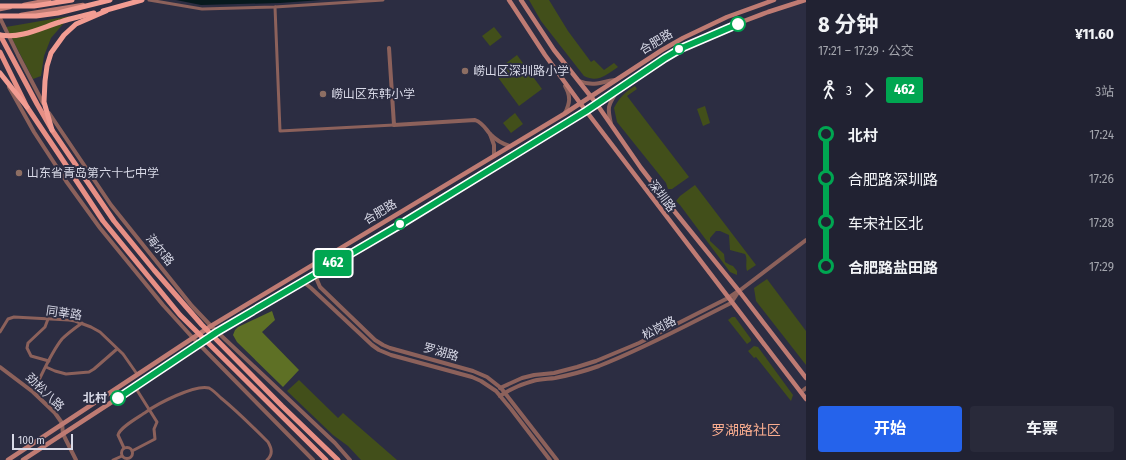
<!DOCTYPE html>
<html lang="zh">
<head>
<meta charset="utf-8">
<style>
	body { margin:0; font-family:"Fira Sans Condensed","Noto Sans SC",sans-serif; background:#292a3a; color:#f1f3f6; height:100vh; display:flex; flex-direction:column; font-size:15px; white-space:nowrap }
	* { box-sizing:border-box; margin:0 }
	p { font-size:13px; color:#a2a4ac }
	.icon { flex:none; width:22px; height:22px; fill:none; stroke:currentColor; stroke-width:2; stroke-linecap:round; stroke-linejoin:round }
	.map { position:relative; flex:1; overflow:hidden }
	.side { display:flex; flex-direction:column; background:#212232; width:320px }
	.side>* { flex:none }
	.badge { padding:0 8px; border-radius:3px; font-size:14px; line-height:26px }
	.scale { position:absolute; left:12px; bottom:10px; width:61px; box-sizing:border-box; padding-left:4px; border:2px solid #d8d9e7; border-top:0; font-size:11px; line-height:14px; white-space:nowrap; color:#d8d9e7; -webkit-text-stroke:3px #2c2d42; paint-order:stroke }
	.map>.badge { position:absolute; translate:-50% -50%; box-shadow:0 0 0 2px #fff }
	.legs { display:flex; align-items:center; gap:6px; height:44px; padding:0 12px; font-size:13px }
	.legs p { margin-inline-start:auto }
	.head { display:flex; align-items:center; justify-content:space-between; height:68px; padding:0 12px }
	h1 { font-size:22px; font-weight:700; line-height:30px }
	.cta { display:flex; gap:8px; margin-top:auto; padding:8px 12px }
	.cta a { flex:1; height:46px; border-radius:4px; background:#2563eb; color:#fff; font-size:16px; font-weight:700; line-height:46px; text-align:center }
	.cta a+a { background:#292a3a; color:#f1f3f6 }
	ul { padding:0 12px; list-style:none }
	li { display:flex; align-items:center; gap:14px; height:44px; font-size:15px }
	li i { display:grid; place-items:center; width:6px; height:100%; margin:0 5px; background:currentColor }
	li i::after { content:''; width:10px; height:10px; margin:-5px; border:3px solid; border-radius:50%; background:#212232 }
	li p { margin-inline-start:auto }
	li:first-child i { background:linear-gradient(#0000 50%,currentColor 0) }
	li:last-child i { background:linear-gradient(currentColor 50%,#0000 0) }
	main { display:flex; flex:1; min-height:0 }
	.map>svg:first-child { display:block }
</style>
</head>
<body>
<main>
<div class="map">
<svg width="806" height="460" viewBox="0 0 806 460">
	<rect width="100%" height="100%" fill="#2c2d42"/>
	<g fill="#424f1a">
		<path d="M529,0H549L568,31L591,62L594,60L604,70L614,63L618,67C606,75 598,83 584,76L541,21Z"/>
		<polygon points="70,16 51,38 44,56 41,76 33,79 6,27"/>
		<polygon points="494,27 502,37 490,46 482,36"/>
		<polygon points="517,55 542,89 519,106 494,72"/>
		<path d="M635,86L637,89L627,96L689,177L672,189H668L666,183L617,122L614,108C619,98 625,92 635,86Z"/>
		<polygon points="705,106 710,123 703,126 697,109"/>
		<polygon points="515,113 523,124 511,133 503,123"/>
		<path d="M695,185L756,265L747,271C745,265 748,259 745,254L730,250L729,235L720,231H716L710,238V241L724,254L725,262L730,265L733,266L737,271V275L730,272L680,205L676,201L680,196Z"/>
		<polygon points="767,279 806,331 806,365 756,301 754,288"/>
		<polygon points="732,317 735,317 751,339 751,341 747,344 728,320"/>
		<polygon points="754,346 758,347 793,395 791,401 756,357 754,358 748,351"/>
		<polygon points="299,380 338,418 343,413 397,460 361,460 348,446 333,435 287,391"/>
	</g>
	<polygon fill="#5e7025" points="272,311 275,320 262,332 299,370 283,387 237,342 233,335 235,330 238,327"/>
	<polygon fill="#07191d" points="176,0 321,0 280,3 201,5"/>
	<g fill="none" stroke-linecap="round" stroke-linejoin="round">
		<g stroke="#8c615b" stroke-width="3">
			<polyline points="149,0 202,9 275,7 383,0"/>
			<polyline points="275,7 280,131 394,125"/>
			<polyline points="48,319 45,327 28,343 27,348 31,356 49,361"/>
			<polyline points="0,332 8,319 14,317 69,320 75,321 91,327 100,332 123,354 137,374"/>
			<polyline points="46,367 55,371 66,374 89,372 94,369 117,349"/>
			<path d="M33,392C42,375 50,354 62,339C68,333 75,328 82,323"/>
			<circle cx="127" cy="453" r="5.5"/>
			<path d="M124,448L118,435C120,427 139,417 146,412C157,404 195,384 209,388C213,390 217,394 221,398C237,411 253,427 268,442C272,449 273,454 267,460"/>
			<polyline points="132,451 155,439 154,429 157,422 135,387"/>
			<polyline points="113,460 122,456"/>
		</g>
		<g stroke="#8c615b" stroke-width="4">
			<polyline points="0,18 18,55 43,103"/>
			<path d="M389,48L394,125L475,120C483,123 485,128 490,134C496,140 502,144 510,146"/>
			<path d="M579,81C595,87 599,82 615,80"/>
			<polyline points="9,87 34,132 66,181 100,228 163,305 192,337 313,460"/>
			<polyline points="49,113 111,205 192,306 211,326 335,443 350,460"/>
			<path d="M565,113C570,103 571,96 565,86"/>
			<path d="M611,124C607,106 608,106 617,91"/>
			<polyline points="490,134 494,145 494,156"/>
			<polyline points="318,272 317,280 320,287 375,340 383,345 390,348 473,371 487,377 501,388 557,460"/>
			<polyline points="302,281 311,288 372,345 379,350 391,355 472,377 481,381 496,391 511,409 550,460"/>
			<polyline points="0,367 33,392 55,413 62,423 63,434 76,460"/>
			<polyline points="500,388 522,378 534,375 554,373 577,367 596,361 639,343 728,298 737,292"/>
			<polyline points="801,392 806,388"/>
			<path d="M500,396C510,389 522,384 533,381C540,379 548,379 555,378C570,375 585,371 599,366C645,348 687,325 731,303L739,291L806,240"/>
		</g>
		<g stroke="#bf7b73" stroke-width="4.5">
			<polyline points="509,0 545,55 580,103 806,399"/>
			<polyline points="521,0 554,50 596,103 641,168 675,212 739,291 806,378"/>
			<polyline points="24,5 49,0"/>
			<polyline points="0,9 10,7"/>
			<polyline points="21,15 83,5"/>
			<polyline points="8,460 211,326 564,114 662,50 683,38 727,17 774,0"/>
			<polyline points="23,460 118,398 217,332 398,225 585,111 682,48 731,26 768,12 805,0"/>
		</g>
		<g stroke="#e78f85" stroke-width="5">
			<polyline points="0,35 37,104 52,130 114,221 154,270 202,325 282,406 338,460"/>
			<polyline points="0,52 27,107 58,153 103,221 148,276 180,315 326,460"/>
		</g>
		<g stroke="#f29c92" stroke-width="5">
			<polyline points="0,6 34,6 72,0"/>
			<polyline points="103,11 142,0"/>
			<polyline points="0,16 36,16 58,13 110,0"/>
			<path d="M0,35C20,39 41,28 60,22C71,18 83,16 94,13"/>
			<polyline points="0,73 27,107"/>
			<polyline points="52,130 44,102 45,81 47,66 51,53 64,35 76,24 106,11"/>
		</g>
	</g>
	<g fill="none" stroke-linecap="round" stroke-linejoin="round">
		<defs>
			<polyline id="line-1" points="118,398 217,332 398,226 586,111 665,58 682,48 738,24"/>
		</defs>
		<use href="#line-1" stroke="#fff" stroke-width="9"/>
		<use href="#line-1" stroke="#00a651" stroke-width="6"/>
	</g>
	<g fill="#fff" stroke="#00a651" stroke-width="2">
		<circle cx="738" cy="24" r="7"/>
		<circle cx="679" cy="49" r="5"/>
		<circle cx="400" cy="224" r="5"/>
		<circle cx="118" cy="398" r="7"/>
	</g>
	<g fill="#8d6e63" stroke="#2c2d42" stroke-width="1.5">
		<circle cx="465" cy="71" r="4"/>
		<circle cx="323" cy="94" r="4"/>
		<circle cx="19" cy="173" r="4"/>
	</g>
	<g text-anchor="middle" dominant-baseline="central" stroke-width="4" stroke-linejoin="round" paint-order="stroke">
		<g font-size="12" fill="#d8d9e7" stroke="#2c2d42">
			<text transform="translate(656 42) rotate(-31)">合肥路</text>
			<text transform="translate(662 196) rotate(53)">深圳路</text>
			<text transform="translate(380 212) rotate(-31)">合肥路</text>
			<text transform="translate(160 250) rotate(51)">海尔路</text>
			<text transform="translate(64 313) rotate(8)">同莘路</text>
			<text transform="translate(659 328) rotate(-27)">松岗路</text>
			<text transform="translate(441 352) rotate(16)">罗湖路</text>
			<text transform="translate(45 392) rotate(44)">劲松八路</text>
		</g>
		<g font-size="12" fill="#d8d9e7" stroke="#2c2d42" text-anchor="start">
			<text x="473" y="71">崂山区深圳路小学</text>
			<text x="331" y="94">崂山区东韩小学</text>
			<text x="27" y="173">山东省青岛第六十七中学</text>
		</g>
		<g font-size="12" font-weight="bold" fill="#d8d9e7" stroke="#2c2d42" text-anchor="end">
			<text x="107" y="398">北村</text>
		</g>
		<g font-size="14" fill="#faad8f" stroke="#2c2d42">
			<text x="746" y="430">罗湖路社区</text>
		</g>
	</g>
</svg>
<div class="scale">100 m</div>
<b class="badge" style="left:333px;top:263px;background:#00a651;color:#fff">462</b>
</div>
<section class="side">
<div class="head"><div><h1>8 分钟</h1><p>17:21 – 17:29 · 公交</p></div><b>¥11.60</b></div>
<div class="legs"><svg class="icon" aria-label="walk" viewBox="0 0 24 24"><circle cx="13" cy="4" r="2"/><path d="M13 8l-2 6 4 7M11 14l-3 7M7 12l3-4h3l4 4"/></svg>3<svg class="icon" aria-label="forward" viewBox="0 0 24 24"><path d="M9 5l7 7-7 7"/></svg><b class="badge" style="background:#00a651;color:#fff">462</b><p>3站</p></div>
<ul>
<li><i style="color:#00a651"></i><b>北村</b><p>17:24</p></li>
<li><i style="color:#00a651"></i><span>合肥路深圳路</span><p>17:26</p></li>
<li><i style="color:#00a651"></i><span>车宋社区北</span><p>17:28</p></li>
<li><i style="color:#00a651"></i><b>合肥路盐田路</b><p>17:29</p></li>
</ul>
<div class="cta"><a>开始</a><a>车票</a></div>
</section>
</main>
</body>
</html>
